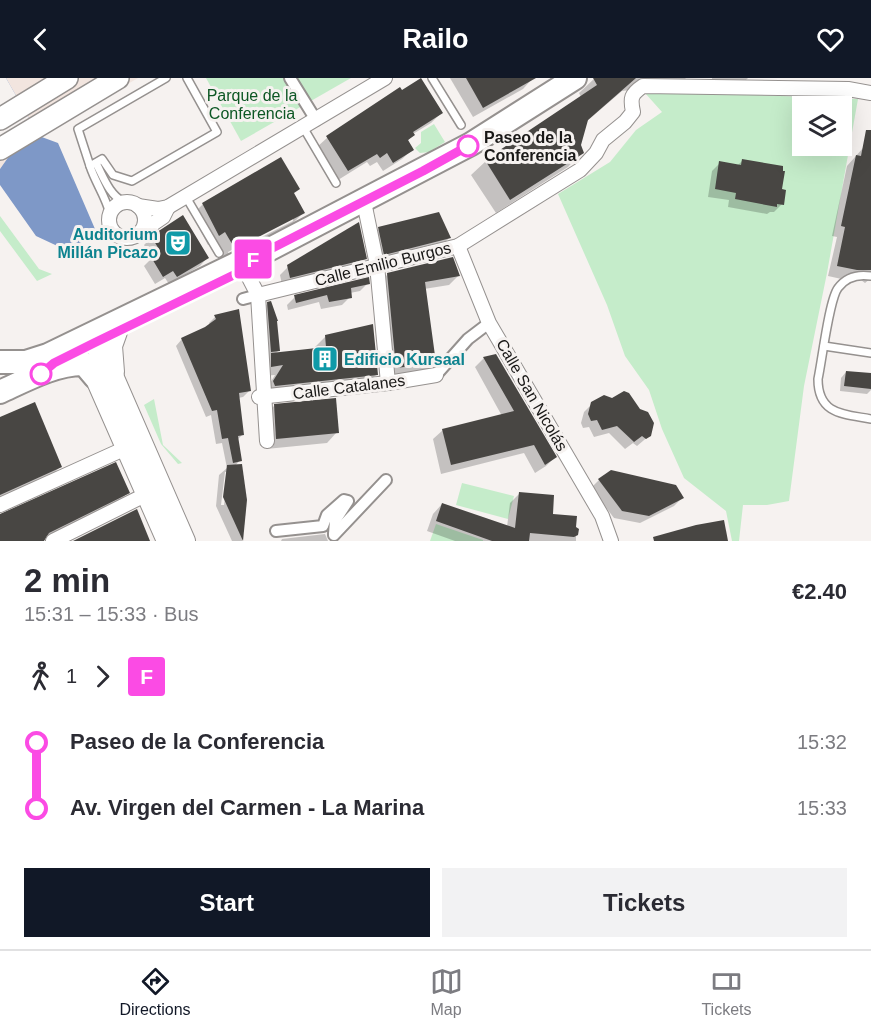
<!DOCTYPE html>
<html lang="en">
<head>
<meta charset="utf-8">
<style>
	body { margin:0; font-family:Helvetica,sans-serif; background:#f2f2f3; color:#2b2b33; height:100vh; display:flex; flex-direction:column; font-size:22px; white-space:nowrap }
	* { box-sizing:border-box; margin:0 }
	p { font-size:20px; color:#7c7c81 }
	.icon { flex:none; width:33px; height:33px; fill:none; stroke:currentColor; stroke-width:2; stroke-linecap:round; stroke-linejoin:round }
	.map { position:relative; height:463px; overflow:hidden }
	.sheet { display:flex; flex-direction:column; background:#fff; flex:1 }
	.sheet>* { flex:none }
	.badge { padding:0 12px; border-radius:4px; font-size:21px; line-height:39px }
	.buttons { position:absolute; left:792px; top:18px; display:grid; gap:12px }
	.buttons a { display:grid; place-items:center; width:60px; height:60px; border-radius:0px; background:#fff; box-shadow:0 6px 24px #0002; font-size:30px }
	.map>.badge { position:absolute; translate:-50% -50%; box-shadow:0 0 0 3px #fff }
	.legs { display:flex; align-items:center; gap:9px; height:66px; padding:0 24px; font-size:20px }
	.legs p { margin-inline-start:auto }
	.overview { display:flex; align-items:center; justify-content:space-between; height:102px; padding:0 24px }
	h1 { font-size:33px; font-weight:700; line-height:45px }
	.cta { display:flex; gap:12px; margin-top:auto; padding:12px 24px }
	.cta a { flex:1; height:69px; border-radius:0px; background:#111827; color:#fff; font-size:24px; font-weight:700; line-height:69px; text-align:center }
	.cta a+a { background:#f2f2f3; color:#2b2b33 }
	ul { padding:0 24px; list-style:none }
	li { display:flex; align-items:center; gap:21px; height:66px; font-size:22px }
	li i { display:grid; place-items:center; width:9px; height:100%; margin:0 8px; background:currentColor }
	li i::after { content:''; width:15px; height:15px; margin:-8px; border:4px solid; border-radius:50%; background:#fff }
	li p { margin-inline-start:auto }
	li:first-child i { background:linear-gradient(#0000 50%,currentColor 0) }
	li:last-child i { background:linear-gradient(currentColor 50%,#0000 0) }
	header { display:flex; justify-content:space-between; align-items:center; height:78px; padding:0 24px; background:#111827; color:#fff; font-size:27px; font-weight:700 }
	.tabs { display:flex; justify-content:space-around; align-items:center; height:84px; border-top:2px solid #e1e1e2; background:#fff; font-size:16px; color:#7c7c81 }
	.tabs a { display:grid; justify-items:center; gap:3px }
	.tabs .on { color:#111827 }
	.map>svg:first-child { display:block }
</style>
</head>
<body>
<header><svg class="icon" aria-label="back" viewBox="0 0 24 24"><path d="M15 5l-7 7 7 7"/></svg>Railo<svg class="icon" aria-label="heart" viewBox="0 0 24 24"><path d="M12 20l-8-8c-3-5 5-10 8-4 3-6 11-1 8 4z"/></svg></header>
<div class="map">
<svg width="871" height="463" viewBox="0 0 871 463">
	<rect width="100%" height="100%" fill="#f6f2f0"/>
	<polygon fill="#f2e5df" points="0,0 138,0 12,74 0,91"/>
	<g fill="#c5ecca" fill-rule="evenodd">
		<polygon points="206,0 351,0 241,63"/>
		<path d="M684,14L858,21L827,195L804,308L789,423L767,427H743L739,463H732L726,433L684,400L662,351L649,312L625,278L607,227L558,116L610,84L636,52L662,34L645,15ZM802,28H842V68H802Z"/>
		<polygon points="434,46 445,64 429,74 420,75 415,70 421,65 421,54"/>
		<polygon points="0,138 39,191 52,196 37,203 0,153"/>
		<polygon points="154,321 163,367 182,385 178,386 161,366 144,327"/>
		<polygon points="462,405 514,418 508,441 456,427"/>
		<polygon points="436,446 483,462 483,463 430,463"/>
	</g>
	<polygon fill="#7e98c7" points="0,0 6,0 39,58 58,65 98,158 66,172 36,158 0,107 0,91 12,74 0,57"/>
	<polygon fill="#f6f2f0" points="0,0 6,0 39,58 12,75 0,57"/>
	<g fill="#0003" fill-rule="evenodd">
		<polygon points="450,0 533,0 523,11 473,39"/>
		<polygon points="595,0 686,0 680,6 622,13 586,44 579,67 582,74 568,89 496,135 471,97 486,83 581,19 579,15"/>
		<polygon points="712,0 748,0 734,14 712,6"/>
		<polygon points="399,11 441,35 431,45 413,56 407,64 412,72 402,81 383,93 377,84 370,88 367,84 338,102 317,69 327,60"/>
		<polygon points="863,70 871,72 871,200 865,205 861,202 846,202 828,198 837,159 832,158 847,88"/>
		<path d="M281,81L293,116L303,135L293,145L225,181L215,164L208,167L192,137L203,126ZM293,140V143L229,176L228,174Z"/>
		<polygon points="742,83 782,126 774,134 770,134 767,136 728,129 729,122 708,119 712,93 720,85 737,88"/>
		<polygon points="379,151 449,160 442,168 376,184 371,159"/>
		<polygon points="152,159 207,180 200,188 169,206 165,200 155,206 144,188 152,180 144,167"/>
		<polygon points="365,181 357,189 282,207 280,197 288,189"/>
		<polygon points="388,196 458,198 449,207 424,211 435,285 425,294 387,299 378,206"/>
		<polygon points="368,205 360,213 350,215 350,219 342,227 321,231 319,224 288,232 287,227 295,219"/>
		<polygon points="268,225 278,273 275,276 315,272 315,269 326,258 377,296 366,307 264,315 275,297 262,298 261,287 269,278 266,279 263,231"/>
		<path d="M238,233L249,313L243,319L238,320L242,357L237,362L240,382L235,388L246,422L242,463H232L216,428L219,397L227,390L222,365L216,366L211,337L206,339L176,268L182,261L210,248L209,245L215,239ZM225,394H228L224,427H221Z"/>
		<polygon points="484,280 555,379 546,388 535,395 524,375 441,396 433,361 443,352 502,338 475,289"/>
		<polygon points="846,294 871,297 871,312 867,316 840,313 841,300"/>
		<polygon points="592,326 650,357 637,368 633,365 625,371 609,355 594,359 589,349 583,350 581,345 584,334"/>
		<polygon points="274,328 337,354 327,365 266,371 264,338"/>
		<polygon points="0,341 60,389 50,399 0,422"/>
		<polygon points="599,402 682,420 674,428 640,445 614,440 591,410"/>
		<polygon points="128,414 118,425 44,462 0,463 0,437"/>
		<polygon points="520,415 551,437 576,439 576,463 455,463 427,453 433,436 442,426 507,449 510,425"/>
		<polygon points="325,456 328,463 281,463 282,461"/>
	</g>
	<g fill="#484643">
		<polygon points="421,0 443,35 413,54 415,57 408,62 414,72 393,85 387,75 380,80 377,76 348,93 326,58 400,9 402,12"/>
		<polygon points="466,0 536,0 483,30"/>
		<polygon points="593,0 636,0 588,42 581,67 584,75 510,122 485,82 597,7"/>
		<polygon points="866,52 871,52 871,192 857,192 837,188 845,149 841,148 856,77 861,78"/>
		<polygon points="281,79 300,111 294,115 305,135 235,171 225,154 219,158 202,125"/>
		<polygon points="742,81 783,88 783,93 785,93 782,111 786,112 784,127 777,126 777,129 735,121 736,115 715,111 719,83 741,87"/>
		<polygon points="439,134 451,160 384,177 378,149"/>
		<polygon points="183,137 209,180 177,199 173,193 163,199 151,179 160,173 151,158"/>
		<polygon points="359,144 367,181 290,200 287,187"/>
		<polygon points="453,179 460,198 425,204 436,285 396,290 387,195"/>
		<polygon points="369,199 370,206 351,210 352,220 329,224 327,217 296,225 294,217"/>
		<polygon points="271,223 278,243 277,243 280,273 271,274 267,224"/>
		<polygon points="239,231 251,313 239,315 244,357 238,358 242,383 233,385 228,360 222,361 217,332 212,333 181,260 205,249 216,241 214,237"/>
		<polygon points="373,246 378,297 275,308 273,303 283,287 271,289 271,275 326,269 325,257"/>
		<polygon points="496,276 557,379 545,387 534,367 451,387 442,351 514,333 483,279"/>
		<polygon points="846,293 871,295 871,311 844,308"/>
		<polygon points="624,313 629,315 640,331 648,334 654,345 651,358 646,361 642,358 634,364 617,348 602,352 597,342 591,343 588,336 591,324 604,317 612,320"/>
		<polygon points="336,320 339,355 276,361 274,326"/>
		<polygon points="35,324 62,389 0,417 0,339"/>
		<polygon points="116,384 130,415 49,455 44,463 0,463 0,436"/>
		<polygon points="242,386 247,422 243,463 223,419 227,387"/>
		<polygon points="611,392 676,407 684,420 649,438 622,433 598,401"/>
		<polygon points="519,414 554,417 553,436 577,438 576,449 579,451 578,457 574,459 530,455 529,463 492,463 436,443 442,425 515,450"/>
		<polygon points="137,431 150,463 73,463"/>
		<polygon points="724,442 728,463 654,463 653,459 696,447"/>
	</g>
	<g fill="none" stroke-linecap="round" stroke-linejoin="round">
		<defs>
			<g id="service">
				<polyline points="166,0 78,51 90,88 102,81 113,97 132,103 217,54 187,0"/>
				<polyline points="432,0 461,47"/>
				<polyline points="303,49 336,105"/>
				<path d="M96,85C103,98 109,117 124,124"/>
				<path d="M90,88C95,104 106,119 110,136"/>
				<polyline points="186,119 219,175"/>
				<path d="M871,198C858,196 846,199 838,210C829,222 822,283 818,301C818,337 844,336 871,341"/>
				<polyline points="824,268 871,275"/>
			</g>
			<g id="pedestrian">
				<polyline points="290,0 316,42"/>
				<polyline points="243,221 258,217"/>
				<polyline points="436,297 468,261 489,245"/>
				<polyline points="276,453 323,448 327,437 344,422 348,423 335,443 334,456"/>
				<polyline points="334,457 386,402"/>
			</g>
			<g id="minor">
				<circle cx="127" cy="142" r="18"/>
				<polyline points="364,124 377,187 388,305"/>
				<polyline points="138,128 158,131 168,129 385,0"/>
				<polyline points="141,154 163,139 168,129"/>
				<polyline points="458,168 489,245 602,438 611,463"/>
				<polyline points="245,192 258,217 267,363"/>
				<path d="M258,217L458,168L580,92L596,75L603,62L625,44L633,34C630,20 631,16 643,8L848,11L871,15"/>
				<polyline points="259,319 388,305 436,297"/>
				<polyline points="0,427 126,370"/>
				<polyline points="53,463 147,416"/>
			</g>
			<g id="secondary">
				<polyline points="81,262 89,262 94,265 114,300 185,463"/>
				<polyline points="114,294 112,268 117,254"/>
				<polyline points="95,299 167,463"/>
			</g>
			<g id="primary">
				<polyline points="0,41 67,0"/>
				<polyline points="0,71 118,0"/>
			</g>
			<g id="trunk">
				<polyline points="0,284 26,284 48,277 240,184 249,182 471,66 575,0"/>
				<path d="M0,314C24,303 57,285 84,286L95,299"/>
			</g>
		</defs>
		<use href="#service" stroke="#95918f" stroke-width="10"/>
		<use href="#pedestrian" stroke="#95918f" stroke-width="14"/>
		<use href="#minor" stroke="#95918f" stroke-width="16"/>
		<use href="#secondary" stroke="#95918f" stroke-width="22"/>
		<use href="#primary" stroke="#95918f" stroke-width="24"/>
		<use href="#trunk" stroke="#95918f" stroke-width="26"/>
		<use href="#service" stroke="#fff" stroke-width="7"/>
		<use href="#pedestrian" stroke="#fff" stroke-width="10"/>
		<use href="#minor" stroke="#fff" stroke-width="14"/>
		<use href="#secondary" stroke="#fff" stroke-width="20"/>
		<use href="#primary" stroke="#fff" stroke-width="21"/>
		<use href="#trunk" stroke="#fff" stroke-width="22"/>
	</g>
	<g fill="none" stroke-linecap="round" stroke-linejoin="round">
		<defs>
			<polyline id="line-1" points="41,296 54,285 94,265 244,192 249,182 423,93 468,68"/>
		</defs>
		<use href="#line-1" stroke="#fff" stroke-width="14"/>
		<use href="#line-1" stroke="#fb4be4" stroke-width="9"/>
	</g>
	<defs>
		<symbol id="theatre-square" viewBox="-11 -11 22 22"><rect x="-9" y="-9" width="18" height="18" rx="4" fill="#0f9aa8" stroke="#f6f2f0"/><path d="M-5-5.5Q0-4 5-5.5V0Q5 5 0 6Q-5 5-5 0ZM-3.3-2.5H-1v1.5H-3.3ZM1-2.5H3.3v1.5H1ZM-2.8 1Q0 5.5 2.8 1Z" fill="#fff"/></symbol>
		<symbol id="building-square" viewBox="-11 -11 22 22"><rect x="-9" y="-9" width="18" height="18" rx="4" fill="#0f9aa8" stroke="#f6f2f0"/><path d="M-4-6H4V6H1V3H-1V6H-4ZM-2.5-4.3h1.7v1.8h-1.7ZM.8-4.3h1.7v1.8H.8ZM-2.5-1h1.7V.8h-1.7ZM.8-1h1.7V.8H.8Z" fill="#fff"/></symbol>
	</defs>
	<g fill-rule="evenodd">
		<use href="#theatre-square" x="163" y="150" width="30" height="30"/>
		<use href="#building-square" x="310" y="266" width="30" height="30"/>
	</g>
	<g fill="#fff" stroke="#fb4be4" stroke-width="3">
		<circle cx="468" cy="68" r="10"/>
		<circle cx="41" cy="296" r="10"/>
	</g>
	<g text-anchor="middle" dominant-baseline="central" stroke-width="6" stroke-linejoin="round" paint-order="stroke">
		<g font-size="16" fill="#0d5724" stroke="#f6f2f0">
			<text x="252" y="17">Parque de la<tspan x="252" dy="18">Conferencia</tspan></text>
		</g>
		<g font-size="16" font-weight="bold" fill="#191817" stroke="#f6f2f0" text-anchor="start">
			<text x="484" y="59">Paseo de la<tspan x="484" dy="18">Conferencia</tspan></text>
		</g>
		<g font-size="16" font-weight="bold" fill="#0d838f" stroke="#f6f2f0" text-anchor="end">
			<text x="158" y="156">Auditorium<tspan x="158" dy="18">Millán Picazo</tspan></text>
			<text x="344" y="281" text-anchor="start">Edificio Kursaal</text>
		</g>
		<g font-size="16" fill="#191817" stroke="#f6f2f0">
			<text transform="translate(383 186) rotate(-14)">Calle Emilio Burgos</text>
			<text transform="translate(349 309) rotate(-7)">Calle Catalanes</text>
			<text transform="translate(532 317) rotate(60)">Calle San Nicolás</text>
		</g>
	</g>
</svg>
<div class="buttons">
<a><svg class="icon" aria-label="layers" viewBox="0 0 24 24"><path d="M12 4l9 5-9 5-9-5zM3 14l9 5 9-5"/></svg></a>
</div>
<b class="badge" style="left:253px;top:181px;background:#fb4be4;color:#fff">F</b>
</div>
<section class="sheet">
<div class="overview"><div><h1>2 min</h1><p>15:31 – 15:33 · Bus</p></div><b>€2.40</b></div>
<div class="legs"><svg class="icon" aria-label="walk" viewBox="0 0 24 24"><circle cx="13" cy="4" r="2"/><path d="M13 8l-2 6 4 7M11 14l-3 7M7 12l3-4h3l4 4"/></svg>1<svg class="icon" aria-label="forward" viewBox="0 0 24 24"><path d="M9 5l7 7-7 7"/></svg><b class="badge" style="background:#fb4be4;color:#fff">F</b></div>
<ul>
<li><i style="color:#fb4be4"></i><b>Paseo de la Conferencia</b><p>15:32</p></li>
<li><i style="color:#fb4be4"></i><b>Av. Virgen del Carmen - La Marina</b><p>15:33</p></li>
</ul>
<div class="cta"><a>Start</a><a>Tickets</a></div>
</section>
<nav class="tabs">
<a class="on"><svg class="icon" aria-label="directions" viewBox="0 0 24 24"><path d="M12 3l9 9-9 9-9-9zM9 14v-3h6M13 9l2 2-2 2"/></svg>Directions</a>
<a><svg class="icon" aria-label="map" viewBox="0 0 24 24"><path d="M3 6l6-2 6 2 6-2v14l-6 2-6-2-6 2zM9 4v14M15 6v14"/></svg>Map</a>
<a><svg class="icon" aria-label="tickets" viewBox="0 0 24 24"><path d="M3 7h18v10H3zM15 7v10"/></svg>Tickets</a>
</nav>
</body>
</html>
